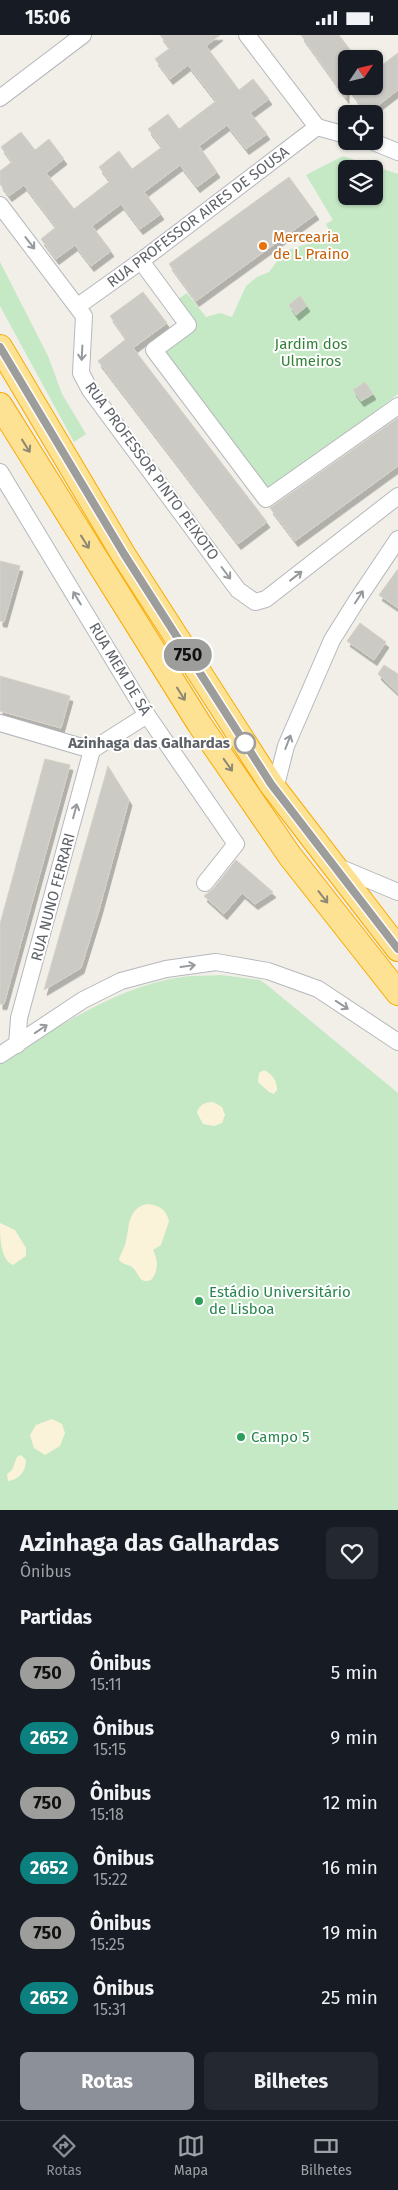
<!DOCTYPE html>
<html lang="pt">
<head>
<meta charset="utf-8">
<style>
	body { margin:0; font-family:"Fira Sans",sans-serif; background:#242831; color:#f1f3f6; height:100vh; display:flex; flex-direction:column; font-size:19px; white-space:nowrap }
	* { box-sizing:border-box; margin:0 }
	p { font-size:16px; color:#9ea1a6 }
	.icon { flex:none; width:28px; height:28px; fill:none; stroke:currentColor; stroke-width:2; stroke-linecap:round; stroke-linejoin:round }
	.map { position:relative; height:1475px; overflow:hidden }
	.sheet { display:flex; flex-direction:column; background:#171b24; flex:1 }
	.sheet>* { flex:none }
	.badge { padding:0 10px; border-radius:16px; font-size:18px; line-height:32px }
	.needle { width:32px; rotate:55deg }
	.controls { position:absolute; left:338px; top:15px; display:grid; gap:10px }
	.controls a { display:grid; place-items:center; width:45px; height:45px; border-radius:8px; background:#171b24; box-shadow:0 1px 4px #0004; font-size:25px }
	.map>.badge { position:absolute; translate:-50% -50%; box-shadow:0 0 0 2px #fff }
	h2 { padding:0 20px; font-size:19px; line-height:45px }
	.round { display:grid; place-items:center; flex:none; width:52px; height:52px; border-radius:8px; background:#242831 }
	.headline { display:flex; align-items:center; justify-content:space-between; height:85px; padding:0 20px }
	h1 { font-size:24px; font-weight:700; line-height:38px }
	.cta { display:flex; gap:10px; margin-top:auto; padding:10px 20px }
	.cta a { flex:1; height:58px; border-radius:8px; background:#8c9099; color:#fff; font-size:20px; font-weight:700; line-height:58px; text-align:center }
	.cta a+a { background:#242831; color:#f1f3f6 }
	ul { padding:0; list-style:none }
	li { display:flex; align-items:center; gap:15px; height:65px; padding:0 20px }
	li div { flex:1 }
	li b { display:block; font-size:19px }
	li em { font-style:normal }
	li .badge { min-width:55px; font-weight:700; text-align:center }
	.status { display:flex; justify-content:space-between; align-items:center; height:35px; padding:0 25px; background:#171b24; direction:ltr }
	.status svg { height:14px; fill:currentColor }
	.tab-bar { display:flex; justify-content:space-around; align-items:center; height:70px; border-top:1px solid #363941; background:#171b24; font-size:14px; color:#9ea1a6 }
	.tab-bar a { display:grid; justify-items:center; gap:2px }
	.tab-bar .active { color:#8c9099 }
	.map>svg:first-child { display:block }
</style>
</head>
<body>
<div class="status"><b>15:06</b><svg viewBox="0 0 49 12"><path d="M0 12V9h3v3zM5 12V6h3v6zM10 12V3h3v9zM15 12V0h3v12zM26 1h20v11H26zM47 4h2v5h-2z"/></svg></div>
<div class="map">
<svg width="398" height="1475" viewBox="0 0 398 1475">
	<defs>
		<filter id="shadow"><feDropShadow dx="3" dy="5.5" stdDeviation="0" flood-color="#0004"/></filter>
	</defs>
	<rect width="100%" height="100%" fill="#f1efe8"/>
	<g fill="#c5e8c5" fill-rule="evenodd">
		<path d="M343,121L398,139V359L268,458L162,314L186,296L169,270L187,258L206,282L220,278L232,282L246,251L257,242L269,237L285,216L332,201L326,189L333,185L306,140ZM346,134H374V161H346Z"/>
		<polygon points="0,227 48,321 62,359 86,399 74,407 0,271"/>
		<path d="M221,940L260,945L267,950L398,1058V1475H0V1026C57,994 116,951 182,942C195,940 208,941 221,940Z"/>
	</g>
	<g fill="#fbf3d9">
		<path d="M264,1035C272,1039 277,1045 277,1055L274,1059L269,1057L258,1047L259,1038Z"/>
		<path d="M213,1067L222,1072L225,1080L222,1088L214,1091L203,1089L197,1078C198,1070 206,1067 213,1067Z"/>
		<path d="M147,1169C159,1170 166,1174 169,1186L161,1210L153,1215C158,1224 159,1236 151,1245C139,1249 140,1240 133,1233C129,1229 123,1230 119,1225C120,1219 123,1216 125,1210C130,1194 126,1174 147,1169Z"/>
		<path d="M0,1188L15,1195L26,1213V1221L13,1230C0,1225 0,1201 0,1188Z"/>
		<polygon points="52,1384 62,1389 65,1398 60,1411 45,1420 34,1413 30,1400 36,1390"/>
		<path d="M21,1420L26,1425C26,1436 19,1445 8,1446L7,1439L12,1435L17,1422Z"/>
	</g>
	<g fill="#cccac5" stroke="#d6d1c6" filter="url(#shadow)">
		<polygon points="160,0 220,0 206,11 239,55 253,44 269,64 250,78 267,99 246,114 227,90 199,111 217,137 197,152 180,130 144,157 161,179 140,194 121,169 92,191 111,216 91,231 75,210 56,224 41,204 56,192 24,150 9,161 0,149 0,136 12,127 1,112 21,97 35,115 49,104 64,124 46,138 74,174 110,146 99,132 119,116 132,134 162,112 148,94 168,79 179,94 216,66 188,30 170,44 155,24 170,13"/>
		<polygon points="301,0 339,0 357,24 346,24 346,63"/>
		<polygon points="398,18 398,55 367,79 347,51 374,51 374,36"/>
		<polygon points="289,142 316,179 196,266 169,229"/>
		<polygon points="143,257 167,288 133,313 267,487 238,509 98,326 126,304 110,281"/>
		<polygon points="300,261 307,271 296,280 289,270"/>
		<polygon points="365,347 373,359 361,366 353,355"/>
		<polygon points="398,383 398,431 295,506 270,473"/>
		<polygon points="0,526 20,531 4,587 0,586"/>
		<polygon points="398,534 398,573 379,560"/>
		<polygon points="360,588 386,607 374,625 347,606"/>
		<polygon points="384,630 398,639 398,658 378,639"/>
		<polygon points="0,641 70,661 61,693 0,676"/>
		<polygon points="45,724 70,730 4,969 0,969 0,889"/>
		<polygon points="108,731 129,765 99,875 81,933 44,955"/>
		<polygon points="236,825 273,857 255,869 242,858 224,879 204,861 213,854"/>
	</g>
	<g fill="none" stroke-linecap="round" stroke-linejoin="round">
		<defs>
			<g id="minor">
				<polyline points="247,0 317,92 346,100"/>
				<polyline points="0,63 83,0"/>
				<polyline points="371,106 398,117"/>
				<polyline points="0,170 84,281 81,338 90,355 238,555 255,567 266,564 398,461"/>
				<polyline points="141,226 188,290 154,315 266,464 398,371"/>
				<polyline points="78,271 141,226 317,92"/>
				<polyline points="0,437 147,680 236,809 205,848"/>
				<polyline points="0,688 92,715 147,680"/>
				<polyline points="275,754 286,711 332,605 357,565 398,504"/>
				<polyline points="336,831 398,857"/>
				<polyline points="17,1010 19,983 92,715"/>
				<polyline points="0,1020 83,965 121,946 166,934 216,927 268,936 318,954 398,1007"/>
			</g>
			<g id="highway">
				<polyline points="0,312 123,519 271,749 398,914"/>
				<polyline points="0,370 200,690 290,821 398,958"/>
			</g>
		</defs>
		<use href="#minor" stroke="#b5b8bc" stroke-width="18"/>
		<use href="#highway" stroke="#f9ab00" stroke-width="26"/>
		<use href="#minor" stroke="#fff" stroke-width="16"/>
		<use href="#highway" stroke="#fde293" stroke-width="24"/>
	</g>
	<defs><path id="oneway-shaft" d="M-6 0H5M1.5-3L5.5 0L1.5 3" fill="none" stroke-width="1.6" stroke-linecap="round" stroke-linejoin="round" transform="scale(1.25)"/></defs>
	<g stroke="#979a9d">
		<use href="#oneway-shaft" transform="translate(30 208) rotate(52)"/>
		<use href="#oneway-shaft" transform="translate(82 318) rotate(93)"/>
		<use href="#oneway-shaft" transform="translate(226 538) rotate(53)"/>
		<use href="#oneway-shaft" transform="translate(296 541) rotate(-38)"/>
		<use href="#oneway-shaft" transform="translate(359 562) rotate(-57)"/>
		<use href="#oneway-shaft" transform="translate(77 563) rotate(-121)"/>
		<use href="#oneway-shaft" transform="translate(288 707) rotate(-69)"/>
		<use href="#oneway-shaft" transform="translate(75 776) rotate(-75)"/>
		<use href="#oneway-shaft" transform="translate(188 931) rotate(-8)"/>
		<use href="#oneway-shaft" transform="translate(342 970) rotate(33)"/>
		<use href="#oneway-shaft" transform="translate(41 994) rotate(-34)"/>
	</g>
	<g stroke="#8e8975">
		<use href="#oneway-shaft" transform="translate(26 411) rotate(58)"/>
		<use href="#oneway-shaft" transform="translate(85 507) rotate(58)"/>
		<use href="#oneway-shaft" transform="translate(181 659) rotate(58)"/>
		<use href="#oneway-shaft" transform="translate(228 730) rotate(55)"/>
		<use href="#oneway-shaft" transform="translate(323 862) rotate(52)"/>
	</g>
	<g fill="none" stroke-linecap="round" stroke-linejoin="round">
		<defs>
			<polyline id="line" points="0,312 124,519 271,749 398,914"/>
		</defs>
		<use href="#line" stroke="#fff" stroke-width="11"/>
		<use href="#line" stroke="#9d9d9c" stroke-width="8"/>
	</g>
	<circle fill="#e8710a" stroke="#fff" stroke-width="2" cx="263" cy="211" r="5"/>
	<circle fill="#fff" stroke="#9d9d9c" stroke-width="2.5" cx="245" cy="708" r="10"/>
	<g fill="#2e9e5b" stroke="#fff" stroke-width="2">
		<circle cx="199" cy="1266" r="5"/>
		<circle cx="241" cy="1402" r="5"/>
	</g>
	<g text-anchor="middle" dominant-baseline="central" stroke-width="4" stroke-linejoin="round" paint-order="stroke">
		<g font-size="15" fill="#5f6368" stroke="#fff">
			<text transform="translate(198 182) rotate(-37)">RUA PROFESSOR AIRES DE SOUSA</text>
			<text transform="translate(152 436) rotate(54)">RUA PROFESSOR PINTO PEIXOTO</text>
			<text transform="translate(120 634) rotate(59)">RUA MEM DE SÁ</text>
			<text transform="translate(53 862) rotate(-75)">RUA NUNO FERRARI</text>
		</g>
		<g font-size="15" fill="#c56008" stroke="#fff" text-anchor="start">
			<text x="273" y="202">Mercearia<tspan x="273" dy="17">de L Praino</tspan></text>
		</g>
		<g font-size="15" fill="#348238" stroke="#fff">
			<text x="311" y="309">Jardim dos<tspan x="311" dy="17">Ulmeiros</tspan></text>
		</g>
		<g font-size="15" font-weight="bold" fill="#5f6368" stroke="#fff" text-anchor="end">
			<text x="230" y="708">Azinhaga das Galhardas</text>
		</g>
		<g font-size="15" fill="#27864d" stroke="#fff" text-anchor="start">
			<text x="209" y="1257">Estádio Universitário<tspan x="209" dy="17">de Lisboa</tspan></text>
			<text x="251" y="1402">Campo 5</text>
		</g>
	</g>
</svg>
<div class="controls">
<a><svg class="needle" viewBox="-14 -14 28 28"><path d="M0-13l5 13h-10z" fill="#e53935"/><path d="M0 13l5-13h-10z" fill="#9ea1a6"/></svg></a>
<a><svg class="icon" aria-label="locate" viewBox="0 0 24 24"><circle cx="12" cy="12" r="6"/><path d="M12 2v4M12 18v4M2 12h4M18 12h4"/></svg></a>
<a><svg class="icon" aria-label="layers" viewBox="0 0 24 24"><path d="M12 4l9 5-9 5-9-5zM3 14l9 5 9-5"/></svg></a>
</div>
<b class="badge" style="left:188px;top:620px;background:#9d9d9c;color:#111">750</b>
</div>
<section class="sheet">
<div class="headline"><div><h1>Azinhaga das Galhardas</h1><p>Ônibus</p></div><a class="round"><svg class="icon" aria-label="heart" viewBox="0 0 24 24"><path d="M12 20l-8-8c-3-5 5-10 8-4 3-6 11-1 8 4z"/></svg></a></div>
<h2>Partidas</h2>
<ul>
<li><span class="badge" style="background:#9d9d9c;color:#111">750</span><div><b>Ônibus</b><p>15:11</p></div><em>5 min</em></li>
<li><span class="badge" style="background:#0c807e;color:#fff">2652</span><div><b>Ônibus</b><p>15:15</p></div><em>9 min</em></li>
<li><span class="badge" style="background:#9d9d9c;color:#111">750</span><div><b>Ônibus</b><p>15:18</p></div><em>12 min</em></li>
<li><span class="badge" style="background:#0c807e;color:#fff">2652</span><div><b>Ônibus</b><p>15:22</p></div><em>16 min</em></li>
<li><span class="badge" style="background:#9d9d9c;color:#111">750</span><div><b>Ônibus</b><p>15:25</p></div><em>19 min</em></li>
<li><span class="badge" style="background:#0c807e;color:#fff">2652</span><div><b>Ônibus</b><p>15:31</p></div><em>25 min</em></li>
</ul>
<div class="cta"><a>Rotas</a><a>Bilhetes</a></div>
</section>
<nav class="tab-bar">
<a class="active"><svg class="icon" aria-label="directions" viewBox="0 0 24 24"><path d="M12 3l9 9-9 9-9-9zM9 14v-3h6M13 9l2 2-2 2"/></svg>Rotas</a>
<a><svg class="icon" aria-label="map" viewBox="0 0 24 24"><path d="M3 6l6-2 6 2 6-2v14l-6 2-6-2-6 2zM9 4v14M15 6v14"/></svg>Mapa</a>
<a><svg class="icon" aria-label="tickets" viewBox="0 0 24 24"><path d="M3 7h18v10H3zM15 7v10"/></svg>Bilhetes</a>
</nav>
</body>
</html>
